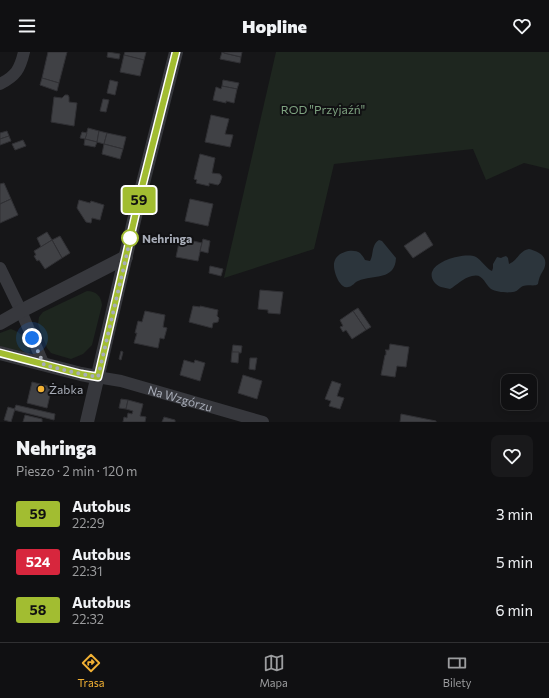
<!DOCTYPE html>
<html lang="pl">
<head>
<meta charset="utf-8">
<style>
	body { margin:0; font-family:Commissioner,sans-serif; background:#19191b; color:#f1f3f6; height:100vh; display:flex; flex-direction:column; font-size:15px; white-space:nowrap }
	* { box-sizing:border-box; margin:0 }
	p { font-size:13px; color:#9c9d9f }
	.icon { flex:none; width:22px; height:22px; fill:none; stroke:currentColor; stroke-width:2; stroke-linecap:round; stroke-linejoin:round }
	.map { position:relative; height:370px; overflow:hidden }
	.panel { display:flex; flex-direction:column; background:#101012; flex:1 }
	.panel>* { flex:none }
	.badge { padding:0 8px; border-radius:3px; font-size:14px; line-height:26px }
	.controls { position:absolute; left:501px; top:322px; display:grid; gap:8px }
	.controls a { display:grid; place-items:center; width:36px; height:36px; border-radius:8px; background:#101012; box-shadow:0 2px 10px #0003,0 0 0 1px #303032; font-size:20px }
	.you { position:absolute; width:20px; height:20px; margin:-10px; border:3px solid #fff; border-radius:50%; background:#1a73e8; box-shadow:0 0 0 6px #1a73e833 }
	.map>.badge { position:absolute; translate:-50% -50%; box-shadow:0 0 0 2px #fff }
	.round { display:grid; place-items:center; flex:none; width:42px; height:42px; border-radius:8px; background:#19191b }
	.overview { display:flex; align-items:center; justify-content:space-between; height:68px; padding:0 16px }
	h1 { font-size:19px; font-weight:800; line-height:30px }
	ul { padding:0; list-style:none }
	li { display:flex; align-items:center; gap:12px; height:48px; padding:0 16px }
	li div { flex:1 }
	li b { display:block; font-size:15px }
	li em { font-style:normal }
	li .badge { min-width:44px; font-weight:700; text-align:center }
	header { display:flex; justify-content:space-between; align-items:center; height:52px; padding:0 16px; background:#101012; font-size:18px; font-weight:800 }
	.dock { display:flex; justify-content:space-around; align-items:center; height:56px; border-top:1px solid #303032; background:#101012; font-size:11px; color:#9c9d9f }
	.dock a { display:grid; justify-items:center; gap:2px }
	.dock .active { color:#f2b134 }
	.map>svg:first-child { display:block }
</style>
</head>
<body>
<header><svg class="icon" aria-label="menu" viewBox="0 0 24 24"><path d="M4 6h16M4 12h16M4 18h16"/></svg>Hopline<svg class="icon" aria-label="heart" viewBox="0 0 24 24"><path d="M12 20l-8-8c-3-5 5-10 8-4 3-6 11-1 8 4z"/></svg></header>
<div class="map">
<svg width="549" height="370" viewBox="0 0 549 370">
	<rect width="100%" height="100%" fill="#161618"/>
	<g fill="#1e261f">
		<polygon points="276,0 549,0 549,117 524,111 486,128 473,97 334,112 314,197 224,226"/>
		<path d="M87,239C96,239 101,244 102,253L92,293L83,302L71,307L54,302L51,301L47,296L38,272L39,265L43,260Z"/>
		<path d="M11,277C21,280 29,289 30,300L28,301L0,294V281L8,278Z"/>
	</g>
	<g fill="#2c353c">
		<path d="M379,188L382,189L396,206C395,229 374,222 358,229C355,230 352,235 348,235C345,236 342,234 340,231C336,226 332,214 335,208C338,200 353,196 360,201C362,203 364,206 365,208L370,209C374,202 371,193 379,188Z"/>
		<path d="M529,197C539,200 549,204 544,217C541,222 539,225 538,232C534,235 529,232 523,234C519,236 517,240 513,240C507,241 496,240 491,237C484,231 483,221 472,224C463,226 457,233 450,237C447,236 444,236 441,235C434,233 429,224 433,218C438,208 466,200 476,205C481,208 485,214 490,218L492,219L493,216V212L497,205L501,206L503,205L506,204L508,206L509,212C518,208 519,199 529,197Z"/>
	</g>
	<g fill="#404145" stroke="#303034">
		<polygon points="48,0 67,0 59,31 42,26"/>
		<polygon points="108,0 120,2 119,7 107,5"/>
		<polygon points="125,0 146,0 144,8 124,3"/>
		<polygon points="222,0 224,1 241,5 240,11 220,7"/>
		<polygon points="225,0 242,0 241,5 224,1"/>
		<polygon points="124,3 144,8 140,24 120,20"/>
		<polygon points="42,26 59,31 57,39 40,33"/>
		<polygon points="110,28 118,30 115,43 107,41"/>
		<polygon points="223,28 239,31 237,37 222,34"/>
		<polygon points="222,34 237,37 234,51 226,49 226,51 213,48 216,35 221,37"/>
		<polygon points="65,43 68,43 69,45 69,50 77,51 74,74 51,70 54,45 62,46"/>
		<polygon points="103,47 109,48 106,60 100,59"/>
		<polygon points="211,63 229,67 225,82 233,83 230,95 205,90"/>
		<polygon points="88,76 99,79 97,90 85,87"/>
		<polygon points="7,79 9,84 0,87 0,81"/>
		<polygon points="99,79 107,81 104,92 97,90"/>
		<polygon points="82,80 87,81 85,87 80,86"/>
		<polygon points="107,81 126,85 123,97 104,92"/>
		<polygon points="9,84 11,89 0,93 0,87"/>
		<polygon points="85,87 97,90 95,95 84,93"/>
		<polygon points="23,88 26,94 15,98 12,92"/>
		<polygon points="104,92 123,97 120,107 102,102"/>
		<polygon points="200,102 215,106 212,121 220,122 222,125 220,131 218,133 209,131 209,134 196,131 197,128 194,127"/>
		<polygon points="4,131 11,147 0,152 0,132"/>
		<polygon points="11,147 18,163 0,171 0,152"/>
		<polygon points="190,147 213,152 208,174 185,169"/>
		<polygon points="79,148 90,151 91,149 104,153 100,168 92,166 91,171 86,170 77,156"/>
		<polygon points="47,180 52,188 41,195 37,186"/>
		<polygon points="425,180 433,193 413,206 404,194"/>
		<polygon points="60,184 70,201 62,206 52,188"/>
		<polygon points="180,186 202,191 198,209 176,205"/>
		<polygon points="203,187 210,189 208,201 200,199"/>
		<polygon points="52,188 62,206 45,217 39,208 37,209 34,204 36,203 34,199"/>
		<polygon points="210,214 223,217 221,224 209,221"/>
		<polygon points="260,238 283,240 280,262 268,261 268,258 258,257"/>
		<polygon points="193,254 200,255 200,254 218,258 217,264 219,266 218,270 213,271 212,276 189,270"/>
		<polygon points="358,256 371,275 366,278 353,259"/>
		<polygon points="145,259 165,263 163,275 167,276 164,287 160,286 158,296 134,291 137,281 135,281 138,269 142,270"/>
		<polygon points="353,259 366,278 352,287 346,278 343,280 340,275 343,274 340,268"/>
		<polygon points="390,292 409,295 406,315 397,314 395,325 381,323 385,303 386,303 386,299 385,298 389,298"/>
		<polygon points="233,293 242,294 241,301 232,300"/>
		<polygon points="121,299 123,300 121,308 119,307"/>
		<polygon points="232,300 239,300 238,311 231,310"/>
		<polygon points="250,306 257,306 255,318 249,317"/>
		<polygon points="184,308 194,311 195,308 205,311 200,329 180,323"/>
		<polygon points="243,323 262,329 257,347 238,341"/>
		<polygon points="332,329 341,332 337,344 344,346 340,357 329,354 331,349 325,347"/>
		<polygon points="32,330 48,334 51,339 47,356 27,351"/>
		<polygon points="121,347 128,348 126,357 119,356"/>
		<polygon points="128,348 143,352 140,364 146,365 145,370 123,370 124,365 127,366 128,361 132,362 133,359 126,357"/>
		<polygon points="16,353 55,362 54,368 14,358"/>
		<polygon points="8,355 15,357 11,370 4,368"/>
		<polygon points="401,362 436,369 436,370 400,370"/>
		<polygon points="25,363 42,367 42,370 23,370"/>
		<polygon points="164,365 175,368 175,370 162,370"/>
	</g>
	<g fill="none" stroke-linecap="round" stroke-linejoin="round">
		<g stroke="#37383d" stroke-width="12">
			<path d="M0,32C16,24 20,17 24,0"/>
			<polyline points="0,216 21,259 44,313"/>
			<path id="s1" d="M97,325L121,329L263,370"/>
		</g>
		<g stroke="#37383d" stroke-width="14">
			<polyline points="0,271 21,259 126,205"/>
			<polyline points="0,301 81,322 97,325"/>
			<polyline points="87,370 140,143 176,0"/>
		</g>
	</g>
	<g fill="none" stroke-linecap="round" stroke-linejoin="round">
		<defs>
			<polyline id="line" points="0,301 81,322 98,325 140,143 176,0"/>
		</defs>
		<use href="#line" stroke="#fff" stroke-width="9"/>
		<use href="#line" stroke="#a2bd31" stroke-width="6"/>
		<polyline stroke="#a8adb8" stroke-width="4" stroke-dasharray="0 7.2" points="32,286 44,313 81,322 98,325 132,180 130,186"/>
	</g>
	<circle fill="#fff" stroke="#a2bd31" stroke-width="2" cx="130" cy="186" r="8"/>
	<circle fill="#f2b134" stroke="#111113" stroke-width="1.5" cx="41" cy="337" r="4"/>
	<g text-anchor="middle" dominant-baseline="central" stroke-width="4" stroke-linejoin="round" paint-order="stroke">
		<g font-size="12" fill="#7fa381" stroke="#111113">
			<text x="323" y="57">ROD "Przyjaźń"</text>
		</g>
		<g font-size="12" font-weight="bold" fill="#a8adb8" stroke="#111113" text-anchor="start">
			<text x="142" y="186">Nehringa</text>
		</g>
		<g font-size="12" fill="#a8adb8" stroke="#111113" text-anchor="start">
			<text x="49" y="337">Żabka</text>
		</g>
		<g font-size="12" fill="#a8adb8" stroke="#111113">
			<text stroke="none"><textPath href="#s1" startOffset="86">Na Wzgórzu</textPath></text>
		</g>
	</g>
</svg>
<div class="controls">
<a><svg class="icon" aria-label="layers" viewBox="0 0 24 24"><path d="M12 4l9 5-9 5-9-5zM3 14l9 5 9-5"/></svg></a>
</div>
<div class="you" style="left:32px;top:286px"></div>
<b class="badge" style="left:139px;top:148px;background:#a2bd31;color:#111">59</b>
</div>
<section class="panel">
<div class="overview"><div><h1>Nehringa</h1><p>Pieszo · 2 min · 120 m</p></div><a class="round"><svg class="icon" aria-label="heart" viewBox="0 0 24 24"><path d="M12 20l-8-8c-3-5 5-10 8-4 3-6 11-1 8 4z"/></svg></a></div>
<ul>
<li><span class="badge" style="background:#a2bd31;color:#111">59</span><div><b>Autobus</b><p>22:29</p></div><em>3 min</em></li>
<li><span class="badge" style="background:#d7263d;color:#fff">524</span><div><b>Autobus</b><p>22:31</p></div><em>5 min</em></li>
<li><span class="badge" style="background:#a2bd31;color:#111">58</span><div><b>Autobus</b><p>22:32</p></div><em>6 min</em></li>
</ul>
</section>
<nav class="dock">
<a class="active"><svg class="icon" aria-label="directions" viewBox="0 0 24 24"><path d="M12 3l9 9-9 9-9-9zM9 14v-3h6M13 9l2 2-2 2"/></svg>Trasa</a>
<a><svg class="icon" aria-label="map" viewBox="0 0 24 24"><path d="M3 6l6-2 6 2 6-2v14l-6 2-6-2-6 2zM9 4v14M15 6v14"/></svg>Mapa</a>
<a><svg class="icon" aria-label="tickets" viewBox="0 0 24 24"><path d="M3 7h18v10H3zM15 7v10"/></svg>Bilety</a>
</nav>
</body>
</html>
